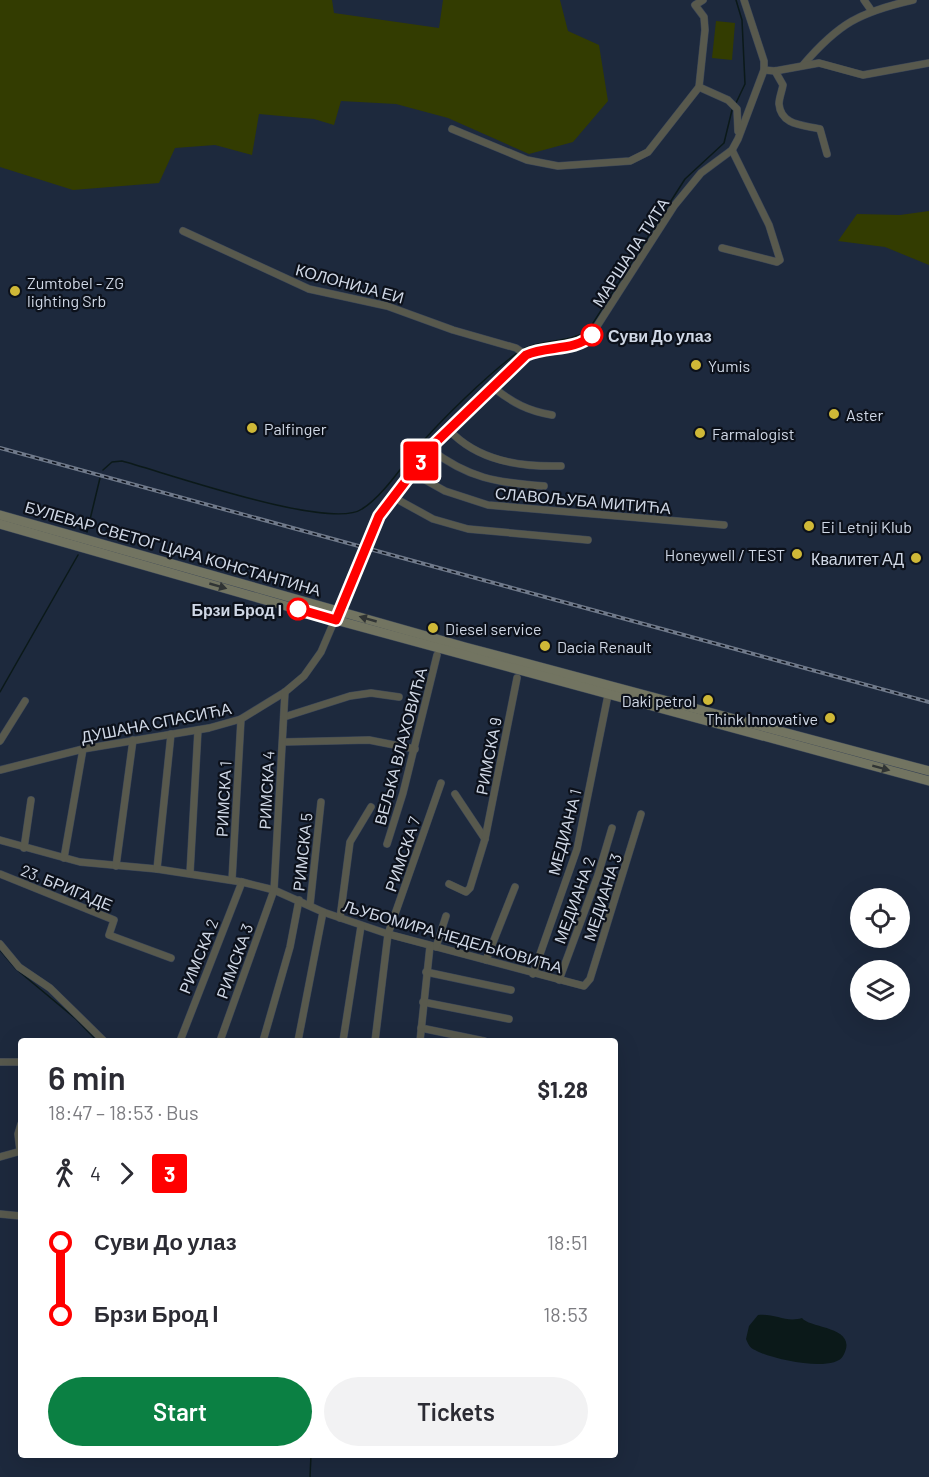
<!DOCTYPE html>
<html lang="en">
<head>
<meta charset="utf-8">
<style>
	body { margin:0; font-family:Barlow,sans-serif; background:#f2f2f3; color:#2b2b33; height:100vh; display:flex; flex-direction:column; font-size:22px; white-space:nowrap }
	* { box-sizing:border-box; margin:0 }
	p { font-size:20px; color:#7c7c81 }
	.icon { flex:none; width:33px; height:33px; fill:none; stroke:currentColor; stroke-width:2; stroke-linecap:round; stroke-linejoin:round }
	.map { position:relative; flex:1; overflow:hidden }
	.sheet { position:absolute; left:18px; top:1038px; width:600px; height:420px; display:flex; flex-direction:column; background:#fff; border-radius:6px; box-shadow:0 6px 24px #0002 }
	.sheet>* { flex:none }
	.badge { padding:0 12px; border-radius:4px; font-size:21px; line-height:39px }
	.controls { position:absolute; left:850px; top:888px; display:grid; gap:12px }
	.controls a { display:grid; place-items:center; width:60px; height:60px; border-radius:50%; background:#fff; box-shadow:0 6px 24px #0002; font-size:30px }
	.map>.badge { position:absolute; translate:-50% -50%; box-shadow:0 0 0 3px #fff }
	.legs { display:flex; align-items:center; gap:9px; height:66px; padding:0 30px; font-size:20px }
	.legs p { margin-inline-start:auto }
	.overview { display:flex; align-items:center; justify-content:space-between; height:102px; padding:0 30px }
	h1 { font-size:33px; font-weight:600; line-height:45px }
	.primary-button { display:flex; gap:12px; margin-top:auto; padding:12px 30px }
	.primary-button a { flex:1; height:69px; border-radius:36px; background:#0b8043; color:#fff; font-size:24px; font-weight:600; line-height:69px; text-align:center }
	.primary-button a+a { background:#f2f2f3; color:#2b2b33 }
	ul { padding:0 30px; list-style:none }
	li { display:flex; align-items:center; gap:21px; height:72px; font-size:22px }
	li i { display:grid; place-items:center; width:9px; height:100%; margin:0 8px; background:currentColor }
	li i::after { content:''; width:15px; height:15px; margin:-8px; border:4px solid; border-radius:50%; background:#fff }
	li p { margin-inline-start:auto }
	li:first-child i { background:linear-gradient(#0000 50%,currentColor 0) }
	li:last-child i { background:linear-gradient(currentColor 50%,#0000 0) }
	.map>svg:first-child { display:block }
</style>
</head>
<body>
<div class="map">
<svg width="929" height="1477" viewBox="0 0 929 1477">
	<rect width="100%" height="100%" fill="#1d293d"/>
	<g fill="#333c01">
		<polygon points="0,0 332,0 334,13 439,28 443,0 560,0 568,31 599,45 608,101 573,142 529,154 448,118 396,104 341,101 334,125 314,119 259,114 252,155 215,145 175,148 159,183 73,190 0,167"/>
		<polygon points="716,21 735,23 732,60 712,58"/>
		<polygon points="929,211 929,265 885,247 838,241 857,214 900,215"/>
	</g>
	<path fill="#0b1919" d="M758,1315C775,1313 786,1323 802,1318C810,1329 860,1326 843,1356C834,1373 769,1359 755,1350C750,1348 748,1344 746,1339L749,1326Z"/>
	<g fill="none" stroke-linecap="round" stroke-linejoin="round">
		<g stroke="#0b1919" stroke-width="1.5">
			<polyline points="736,0 742,20 745,84 736,103"/>
			<path d="M523,349C544,339 568,343 588,331L685,179L724,143L732,110"/>
			<path d="M103,470L112,462L122,461C164,472 330,531 362,509C382,497 402,466 417,448C442,419 486,376 517,353"/>
			<polyline points="87,532 100,478"/>
			<polyline points="0,692 78,555"/>
			<polyline points="0,950 16,969 76,1019 97,1041"/>
			<polyline points="310,1477 311,1455"/>
		</g>
		<defs>
			<g id="street">
				<polyline points="864,0 871,10"/>
				<path d="M803,65C839,23 860,12 913,0"/>
				<polyline points="764,70 775,71 819,63 863,75 929,63"/>
				<path d="M775,71L783,85C782,91 779,98 779,104C781,126 804,125 820,129L827,154"/>
				<polyline points="699,87 728,100 737,109 738,131"/>
				<polyline points="452,129 527,160 558,166 630,161 648,152 699,87 705,30 704,17 695,5 703,0"/>
				<polyline points="183,231 309,289 387,306 453,330 516,348 526,355"/>
				<polyline points="722,248 777,262 780,260 769,225 732,150"/>
				<path d="M494,388C513,403 528,411 552,415"/>
				<path d="M449,430C478,461 520,467 561,466"/>
				<path d="M430,449C468,478 497,483 544,486"/>
				<polyline points="411,472 445,491 488,505 724,525"/>
				<polyline points="393,497 433,519 468,529 588,540"/>
				<polyline points="284,717 350,696 371,693 399,697"/>
				<polyline points="0,741 25,701"/>
				<polyline points="283,742 369,740 415,749"/>
				<path d="M0,770L83,749L209,728L241,719L285,692L304,676L321,652L379,516L434,444L526,355C546,346 572,352 590,337L674,206L701,173L732,150L738,139L764,70V61L744,0"/>
				<polyline points="455,794 485,839"/>
				<polyline points="0,840 80,862 157,869 242,882 274,890 323,912 388,934 584,986 590,979 641,814"/>
				<polyline points="387,844 403,793 437,655"/>
				<polyline points="24,848 31,800"/>
				<polyline points="64,858 83,749"/>
				<polyline points="116,866 133,740"/>
				<polyline points="157,869 171,734"/>
				<polyline points="190,873 198,730"/>
				<polyline points="0,874 114,920 109,935 171,958"/>
				<polyline points="232,880 241,719"/>
				<polyline points="449,884 466,892 470,888 485,839 517,678"/>
				<polyline points="310,905 321,802"/>
				<polyline points="340,918 350,842 371,807"/>
				<polyline points="0,944 19,967 50,988 104,1041"/>
				<polyline points="436,947 446,916"/>
				<polyline points="486,960 515,887"/>
				<polyline points="426,972 511,990"/>
				<polyline points="533,974 577,849 608,695"/>
				<polyline points="559,980 598,875 612,828"/>
				<polyline points="423,1002 509,1019"/>
				<polyline points="421,1028 484,1041"/>
				<polyline points="180,1041 242,882"/>
				<polyline points="220,1041 274,890 285,692"/>
				<polyline points="263,1041 290,947 299,900"/>
				<polyline points="298,1041 323,912"/>
				<polyline points="343,1041 361,926"/>
				<polyline points="375,1041 388,934 441,783"/>
				<polyline points="420,1041 430,946"/>
				<polyline points="0,1062 21,1062"/>
				<polyline points="20,1151 18,1134 21,1124"/>
				<polyline points="0,1157 21,1151"/>
				<polyline points="0,1214 21,1216"/>
			</g>
			<g id="secondary">
				<polyline points="0,515 465,647 929,771"/>
				<polyline points="0,524 321,616 929,781"/>
			</g>
		</defs>
		<use href="#street" stroke="#3a4558" stroke-width="8"/>
		<use href="#secondary" stroke="#3a4558" stroke-width="10"/>
		<use href="#street" stroke="#58594d" stroke-width="7"/>
		<use href="#secondary" stroke="#727461" stroke-width="9"/>
		<defs>
			<polyline id="rail" points="0,448 929,702"/>
		</defs>
		<use href="#rail" stroke="#6f798a" stroke-width="4"/>
		<use href="#rail" stroke="#0c111b" stroke-width="1.5" stroke-dasharray="4.5" stroke-linecap="butt"/>
	</g>
	<defs><path id="oneway-solid" d="M-6-.8H1V-3.2L6.5 0L1 3.2V.8H-6Z" transform="scale(1.5)"/></defs>
	<g fill="#303434">
		<use href="#oneway-solid" transform="translate(218 586) rotate(16)"/>
		<use href="#oneway-solid" transform="translate(368 619) rotate(-164)"/>
		<use href="#oneway-solid" transform="translate(881 768) rotate(15)"/>
	</g>
	<g fill="none" stroke-linecap="round" stroke-linejoin="round">
		<defs>
			<path id="line-1" d="M298,609L336,620L379,516L434,444L526,355C547,345 574,352 592,335"/>
		</defs>
		<use href="#line-1" stroke="#fff" stroke-width="14"/>
		<use href="#line-1" stroke="#f00" stroke-width="9"/>
	</g>
	<g fill="#cfb837" stroke="#0c111b" stroke-width="2">
		<circle cx="15" cy="291" r="6"/>
		<circle cx="696" cy="365" r="6"/>
		<circle cx="834" cy="414" r="6"/>
		<circle cx="252" cy="428" r="6"/>
		<circle cx="700" cy="433" r="6"/>
		<circle cx="809" cy="526" r="6"/>
		<circle cx="797" cy="554" r="6"/>
		<circle cx="916" cy="558" r="6"/>
		<circle cx="433" cy="628" r="6"/>
		<circle cx="545" cy="646" r="6"/>
		<circle cx="708" cy="700" r="6"/>
		<circle cx="830" cy="718" r="6"/>
	</g>
	<g fill="#fff" stroke="#f00" stroke-width="3">
		<circle cx="592" cy="335" r="10"/>
		<circle cx="298" cy="609" r="10"/>
	</g>
	<g text-anchor="middle" dominant-baseline="central" stroke-width="4.5" stroke-linejoin="round" paint-order="stroke">
		<g font-size="16" fill="#d0d8e6" stroke="#0c111b">
			<text transform="translate(630 252) rotate(-57)">МАРШАЛА ТИТА</text>
			<text transform="translate(350 283) rotate(15)">КОЛОНИЈА ЕИ</text>
			<text transform="translate(583 500) rotate(5)">СЛАВОЉУБА МИТИЋА</text>
			<text transform="translate(173 548) rotate(16)">БУЛЕВАР СВЕТОГ ЦАРА КОНСТАНТИНА</text>
			<text transform="translate(156 722) rotate(-11)">ДУШАНА СПАСИЋА</text>
			<text transform="translate(400 746) rotate(-75)">ВЕЉКА ВЛАХОВИЋА</text>
			<text transform="translate(488 756) rotate(-79)">РИМСКА 9</text>
			<text transform="translate(266 790) rotate(-87)">РИМСКА 4</text>
			<text transform="translate(223 799) rotate(-87)">РИМСКА 1</text>
			<text transform="translate(564 832) rotate(-75)">МЕДИАНА 1</text>
			<text transform="translate(302 852) rotate(-84)">РИМСКА 5</text>
			<text transform="translate(402 854) rotate(-71)">РИМСКА 7</text>
			<text transform="translate(67 887) rotate(22)">23. БРИГАДЕ</text>
			<text transform="translate(602 897) rotate(-72)">МЕДИАНА 3</text>
			<text transform="translate(574 900) rotate(-70)">МЕДИАНА 2</text>
			<text transform="translate(453 936) rotate(16)">ЉУБОМИРА НЕДЕЉКОВИЋА</text>
			<text transform="translate(198 956) rotate(-68)">РИМСКА 2</text>
			<text transform="translate(234 961) rotate(-70)">РИМСКА 3</text>
		</g>
		<g font-size="16" fill="#d0d8e6" stroke="#0c111b" text-anchor="start">
			<text x="27" y="282">Zumtobel - ZG<tspan x="27" dy="18">lighting Srb</tspan></text>
			<text x="708" y="365">Yumis</text>
			<text x="846" y="414">Aster</text>
			<text x="264" y="428">Palfinger</text>
			<text x="712" y="433">Farmalogist</text>
			<text x="821" y="526">Ei Letnji Klub</text>
			<text x="785" y="554" text-anchor="end">Honeywell / TEST</text>
			<text x="904" y="558" text-anchor="end">Квалитет АД</text>
			<text x="445" y="628">Diesel service</text>
			<text x="557" y="646">Dacia Renault</text>
			<text x="696" y="700" text-anchor="end">Daki petrol</text>
			<text x="818" y="718" text-anchor="end">Think Innovative</text>
		</g>
		<g font-size="16" font-weight="bold" fill="#d0d8e6" stroke="#0c111b" text-anchor="start">
			<text x="608" y="335">Суви До улаз</text>
			<text x="282" y="609" text-anchor="end">Брзи Брод I</text>
		</g>
	</g>
</svg>
<div class="controls">
<a><svg class="icon" aria-label="locate" viewBox="0 0 24 24"><circle cx="12" cy="12" r="6"/><path d="M12 2v4M12 18v4M2 12h4M18 12h4"/></svg></a>
<a><svg class="icon" aria-label="layers" viewBox="0 0 24 24"><path d="M12 4l9 5-9 5-9-5zM3 14l9 5 9-5"/></svg></a>
</div>
<b class="badge" style="left:421px;top:461px;background:#f00;color:#fff">3</b>
<section class="sheet">
<div class="overview"><div><h1>6 min</h1><p>18:47 – 18:53 · Bus</p></div><b>$1.28</b></div>
<div class="legs"><svg class="icon" aria-label="walk" viewBox="0 0 24 24"><circle cx="13" cy="4" r="2"/><path d="M13 8l-2 6 4 7M11 14l-3 7M7 12l3-4h3l4 4"/></svg>4<svg class="icon" aria-label="forward" viewBox="0 0 24 24"><path d="M9 5l7 7-7 7"/></svg><b class="badge" style="background:#f00;color:#fff">3</b></div>
<ul>
<li><i style="color:#f00"></i><b>Суви До улаз</b><p>18:51</p></li>
<li><i style="color:#f00"></i><b>Брзи Брод I</b><p>18:53</p></li>
</ul>
<div class="primary-button"><a>Start</a><a>Tickets</a></div>
</section>
</div>
</body>
</html>
